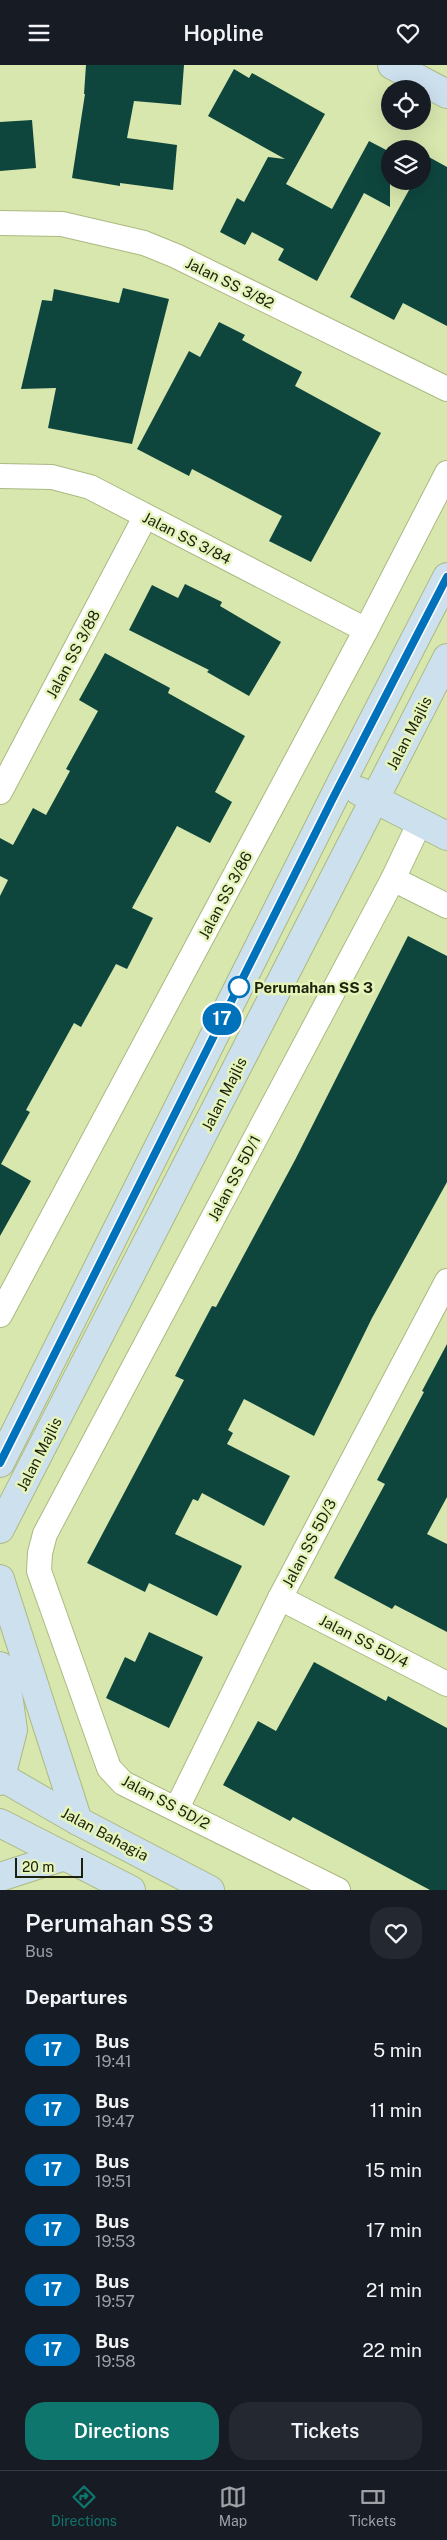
<!DOCTYPE html>
<html lang="en">
<head>
<meta charset="utf-8">
<style>
	body { margin:0; font-family:"Public Sans",sans-serif; background:#242831; color:#f1f3f6; height:100vh; display:flex; flex-direction:column; font-size:19px; white-space:nowrap }
	* { box-sizing:border-box; margin:0 }
	p { font-size:16px; color:#9ea1a6 }
	.icon { flex:none; width:28px; height:28px; fill:none; stroke:currentColor; stroke-width:2; stroke-linecap:round; stroke-linejoin:round }
	.map { position:relative; height:1825px; overflow:hidden }
	.side { display:flex; flex-direction:column; background:#171b24; flex:1 }
	.side>* { flex:none }
	.badge { padding:0 10px; border-radius:16px; font-size:18px; line-height:32px }
	.buttons { position:absolute; left:381px; top:15px; display:grid; gap:10px }
	.buttons a { display:grid; place-items:center; width:50px; height:50px; border-radius:50%; background:#171b24; box-shadow:0 5px 20px #0002; font-size:25px }
	.scale { position:absolute; left:15px; bottom:12px; width:68px; box-sizing:border-box; padding-left:5px; border:2px solid #1c210b; border-top:0; font-size:14px; line-height:18px; white-space:nowrap; color:#1c210b; -webkit-text-stroke:4px #e5f4bb; paint-order:stroke }
	.map>.badge { position:absolute; translate:-50% -50%; box-shadow:0 0 0 2px #fff }
	h2 { padding:0 25px; font-size:19px; line-height:45px }
	.round { display:grid; place-items:center; flex:none; width:52px; height:52px; border-radius:20px; background:#242831 }
	.overview { display:flex; align-items:center; justify-content:space-between; height:85px; padding:0 25px }
	h1 { font-size:24px; font-weight:600; line-height:38px }
	.button { display:flex; gap:10px; margin-top:auto; padding:10px 25px }
	.button a { flex:1; height:58px; border-radius:20px; background:#0f766e; color:#fff; font-size:20px; font-weight:600; line-height:58px; text-align:center }
	.button a+a { background:#242831; color:#f1f3f6 }
	ul { padding:0; list-style:none }
	li { display:flex; align-items:center; gap:15px; height:60px; padding:0 25px }
	li div { flex:1 }
	li b { display:block; font-size:19px }
	li em { font-style:normal }
	li .badge { min-width:55px; font-weight:700; text-align:center }
	header { display:flex; justify-content:space-between; align-items:center; height:65px; padding:0 25px; background:#171b24; font-size:22px; font-weight:600 }
	.tab-bar { display:flex; justify-content:space-around; align-items:center; height:70px; border-top:1px solid #363941; background:#171b24; font-size:14px; color:#9ea1a6 }
	.tab-bar a { display:grid; justify-items:center; gap:2px }
	.tab-bar .current { color:#0f766e }
	.map>svg:first-child { display:block }
</style>
</head>
<body>
<header><svg class="icon" aria-label="menu" viewBox="0 0 24 24"><path d="M4 6h16M4 12h16M4 18h16"/></svg>Hopline<svg class="icon" aria-label="heart" viewBox="0 0 24 24"><path d="M12 20l-8-8c-3-5 5-10 8-4 3-6 11-1 8 4z"/></svg></header>
<div class="map">
<svg width="447" height="1825" viewBox="0 0 447 1825">
	<rect width="100%" height="100%" fill="#d8e7ae"/>
	<g fill="#0e463e">
		<polygon points="86,0 184,0 181,40 134,36 127,73 177,80 173,125 120,118 120,121 72,113 85,29 84,29"/>
		<polygon points="234,4 249,13 252,8 325,49 286,119 332,144 369,76 390,87 390,142 364,128 317,216 278,195 284,184 252,167 245,180 220,167 237,133 244,137 268,92 285,94 208,51"/>
		<polygon points="32,55 36,103 0,106 0,57"/>
		<polygon points="427,91 447,102 447,261 403,238 394,255 350,232 414,116 422,116 422,100"/>
		<polygon points="123,223 169,234 132,379 48,363 56,323 21,324 42,235 52,236 54,224 119,238"/>
		<polygon points="219,257 245,270 242,275 302,307 295,321 381,368 311,497 269,476 282,451 192,404 189,411 137,384 189,286 200,292"/>
		<polygon points="185,519 222,537 220,541 281,577 249,631 207,607 209,605 129,565 152,520 178,533"/>
		<polygon points="105,588 170,623 168,628 245,671 215,727 232,737 210,778 177,761 132,843 153,853 127,904 116,899 81,962 74,958 26,1045 30,1047 1,1099 31,1116 0,1171 0,831 8,815 0,811 0,773 13,780 33,743 46,750 70,706 66,704 98,646 79,635"/>
		<polygon points="408,871 447,891 447,1117 372,1253 314,1371 244,1334 228,1365 233,1368 227,1379 290,1411 264,1461 202,1428 198,1436 193,1434 175,1469 242,1501 217,1551 149,1518 145,1527 87,1498 184,1315 175,1311 212,1241 216,1242 295,1095"/>
		<polygon points="447,1279 447,1432 427,1469 447,1479 447,1567 395,1540 392,1544 334,1513 385,1419 377,1415 424,1327 422,1326"/>
		<polygon points="149,1567 203,1592 169,1663 106,1633 125,1592 135,1597"/>
		<polygon points="314,1597 386,1636 388,1631 447,1663 447,1825 430,1825 293,1752 290,1756 223,1720 258,1656 276,1666"/>
	</g>
	<g fill="none" stroke-linecap="round" stroke-linejoin="round">
		<defs>
			<g id="street">
				<polyline points="0,158 62,159 144,178 176,191 447,324"/>
				<polyline points="0,411 52,412 90,422 366,565"/>
				<polyline points="0,727 145,452"/>
				<polyline points="393,814 447,841"/>
				<polyline points="0,1250 366,565 447,408"/>
				<polyline points="280,1533 447,1619"/>
				<polyline points="177,1743 280,1533 447,1216"/>
				<polyline points="338,1825 123,1718 109,1703 39,1506 40,1488 45,1469 393,814 420,757"/>
			</g>
			<g id="secondary">
				<polyline points="392,0 447,29"/>
				<polyline points="359,726 447,771"/>
				<polyline points="0,1398 342,716 447,512"/>
				<polyline points="0,1464 447,593"/>
				<polyline points="0,1514 78,1756"/>
				<polyline points="0,1601 7,1622 13,1665 0,1716"/>
				<polyline points="0,1711 78,1756 210,1825"/>
				<polyline points="0,1758 131,1825"/>
				<polyline points="0,1812 65,1791"/>
			</g>
		</defs>
		<use href="#street" stroke="#abb982" stroke-width="26"/>
		<use href="#secondary" stroke="#abb982" stroke-width="30"/>
		<use href="#street" stroke="#fff" stroke-width="24"/>
		<use href="#secondary" stroke="#cde0ed" stroke-width="28"/>
	</g>
	<g fill="none" stroke-linecap="round" stroke-linejoin="round">
		<defs>
			<polyline id="line" points="0,1398 333,733 447,512"/>
		</defs>
		<use href="#line" stroke="#fff" stroke-width="11"/>
		<use href="#line" stroke="#0072bc" stroke-width="8"/>
	</g>
	<circle fill="#fff" stroke="#0072bc" stroke-width="2.5" cx="239" cy="922" r="10"/>
	<g text-anchor="middle" dominant-baseline="central" stroke-width="5" stroke-linejoin="round" paint-order="stroke">
		<g font-size="15" fill="#1c210b" stroke="#e5f4bb">
			<text transform="translate(230 218) rotate(26)">Jalan SS 3/82</text>
			<text transform="translate(187 473) rotate(27)">Jalan SS 3/84</text>
			<text transform="translate(73 589) rotate(-62)">Jalan SS 3/88</text>
			<text transform="translate(409 668) rotate(-63)">Jalan Majlis</text>
			<text transform="translate(225 830) rotate(-62)">Jalan SS 3/86</text>
			<text transform="translate(224 1029) rotate(-63)">Jalan Majlis</text>
			<text transform="translate(234 1113) rotate(-62)">Jalan SS 5D/1</text>
			<text transform="translate(39 1389) rotate(-63)">Jalan Majlis</text>
			<text transform="translate(309 1478) rotate(-62)">Jalan SS 5D/3</text>
			<text transform="translate(364 1576) rotate(27)">Jalan SS 5D/4</text>
			<text transform="translate(166 1737) rotate(28)">Jalan SS 5D/2</text>
			<text transform="translate(105 1769) rotate(28)">Jalan Bahagia</text>
		</g>
		<g font-size="15" font-weight="bold" fill="#1c210b" stroke="#e5f4bb" text-anchor="start">
			<text x="254" y="922">Perumahan SS 3</text>
		</g>
	</g>
</svg>
<div class="buttons">
<a><svg class="icon" aria-label="locate" viewBox="0 0 24 24"><circle cx="12" cy="12" r="6"/><path d="M12 2v4M12 18v4M2 12h4M18 12h4"/></svg></a>
<a><svg class="icon" aria-label="layers" viewBox="0 0 24 24"><path d="M12 4l9 5-9 5-9-5zM3 14l9 5 9-5"/></svg></a>
</div>
<div class="scale">20 m</div>
<b class="badge" style="left:222px;top:954px;background:#0072bc;color:#fff">17</b>
</div>
<section class="side">
<div class="overview"><div><h1>Perumahan SS 3</h1><p>Bus</p></div><a class="round"><svg class="icon" aria-label="heart" viewBox="0 0 24 24"><path d="M12 20l-8-8c-3-5 5-10 8-4 3-6 11-1 8 4z"/></svg></a></div>
<h2>Departures</h2>
<ul>
<li><span class="badge" style="background:#0072bc;color:#fff">17</span><div><b>Bus</b><p>19:41</p></div><em>5 min</em></li>
<li><span class="badge" style="background:#0072bc;color:#fff">17</span><div><b>Bus</b><p>19:47</p></div><em>11 min</em></li>
<li><span class="badge" style="background:#0072bc;color:#fff">17</span><div><b>Bus</b><p>19:51</p></div><em>15 min</em></li>
<li><span class="badge" style="background:#0072bc;color:#fff">17</span><div><b>Bus</b><p>19:53</p></div><em>17 min</em></li>
<li><span class="badge" style="background:#0072bc;color:#fff">17</span><div><b>Bus</b><p>19:57</p></div><em>21 min</em></li>
<li><span class="badge" style="background:#0072bc;color:#fff">17</span><div><b>Bus</b><p>19:58</p></div><em>22 min</em></li>
</ul>
<div class="button"><a>Directions</a><a>Tickets</a></div>
</section>
<nav class="tab-bar">
<a class="current"><svg class="icon" aria-label="directions" viewBox="0 0 24 24"><path d="M12 3l9 9-9 9-9-9zM9 14v-3h6M13 9l2 2-2 2"/></svg>Directions</a>
<a><svg class="icon" aria-label="map" viewBox="0 0 24 24"><path d="M3 6l6-2 6 2 6-2v14l-6 2-6-2-6 2zM9 4v14M15 6v14"/></svg>Map</a>
<a><svg class="icon" aria-label="tickets" viewBox="0 0 24 24"><path d="M3 7h18v10H3zM15 7v10"/></svg>Tickets</a>
</nav>
</body>
</html>
